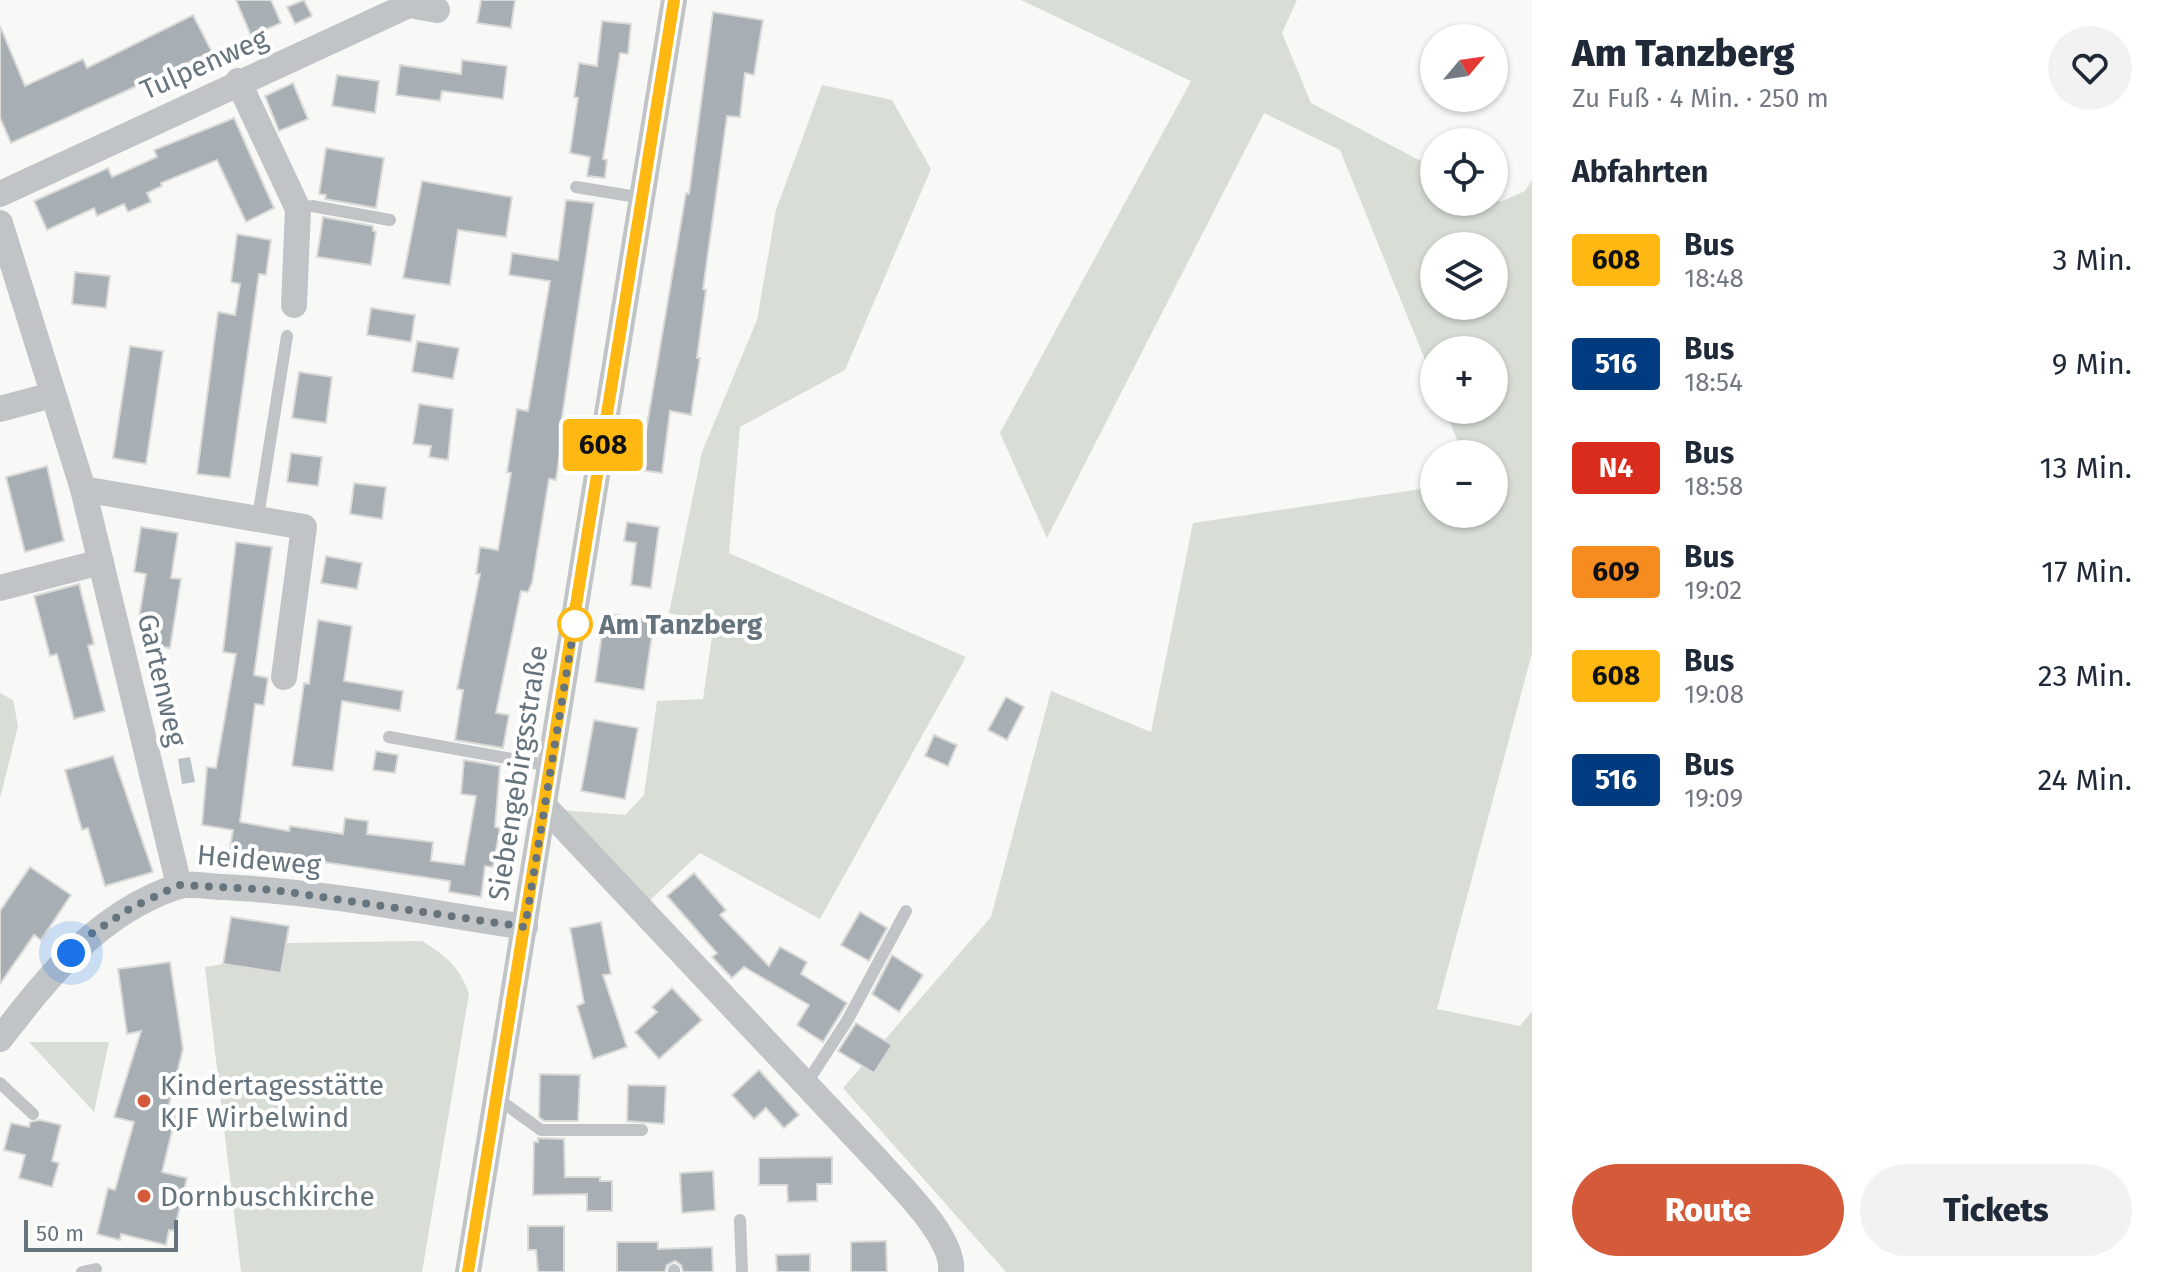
<!DOCTYPE html>
<html lang="de">
<head>
<meta charset="utf-8">
<style>
	body { margin:0; font-family:"Fira Sans",sans-serif; background:#f2f2f3; color:#1f2937; height:100vh; display:flex; flex-direction:column; font-size:30px; white-space:nowrap }
	* { box-sizing:border-box; margin:0 }
	p { font-size:26px; color:#747a83 }
	.icon { flex:none; width:44px; height:44px; fill:none; stroke:currentColor; stroke-width:2; stroke-linecap:round; stroke-linejoin:round }
	.map { position:relative; flex:1; overflow:hidden }
	.panel { display:flex; flex-direction:column; background:#fff; width:640px }
	.panel>* { flex:none }
	.badge { padding:0 16px; border-radius:6px; font-size:28px; line-height:52px }
	.needle { width:52px; rotate:61deg }
	.tools { position:absolute; left:1420px; top:24px; display:grid; gap:16px }
	.tools a { display:grid; place-items:center; width:88px; height:88px; border-radius:50%; background:#fff; box-shadow:0 2px 6px #0004; font-size:40px }
	.scale { position:absolute; left:24px; bottom:20px; width:154px; box-sizing:border-box; padding-left:8px; border:4px solid #66747e; border-top:0; font-size:22px; line-height:28px; white-space:nowrap; color:#66747e; -webkit-text-stroke:6px #fff; paint-order:stroke }
	.you { position:absolute; width:40px; height:40px; margin:-20px; border:6px solid #fff; border-radius:50%; background:#1a73e8; box-shadow:0 0 0 12px #1a73e833 }
	.map>.badge { position:absolute; translate:-50% -50%; box-shadow:0 0 0 4px #fff }
	h2 { padding:0 40px; font-size:30px; line-height:72px }
	.round { display:grid; place-items:center; flex:none; width:84px; height:84px; border-radius:42px; background:#f2f2f3 }
	.summary { display:flex; align-items:center; justify-content:space-between; height:136px; padding:0 40px }
	h1 { font-size:38px; font-weight:800; line-height:60px }
	.cta { display:flex; gap:16px; margin-top:auto; padding:16px 40px }
	.cta a { flex:1; height:92px; border-radius:48px; background:#d45a3a; color:#fff; font-size:32px; font-weight:800; line-height:92px; text-align:center }
	.cta a+a { background:#f2f2f3; color:#1f2937 }
	ul { padding:0; list-style:none }
	li { display:flex; align-items:center; gap:24px; height:104px; padding:0 40px }
	li div { flex:1 }
	li b { display:block; font-size:30px }
	li em { font-style:normal }
	li .badge { min-width:88px; font-weight:700; text-align:center }
	main { display:flex; flex:1; min-height:0 }
	.map>svg:first-child { display:block }
</style>
</head>
<body>
<main>
<div class="map">
<svg width="1532" height="1272" viewBox="0 0 1532 1272">
	<rect width="100%" height="100%" fill="#f8f8f6"/>
	<g fill="#d8ddd6" fill-rule="evenodd">
		<path d="M1021,0H1297L1282,33L1311,103L1434,168V202H1494V199L1500,202L1525,191L1532,180V653L1437,1009L1520,1026L1532,1011V1272H1006L843,1088L991,917L1051,691L1151,732L1193,523L1434,487V514H1494V454H1463L1445,410H1494V350H1434V382L1340,150L1264,113L1047,538L1000,433L1191,81ZM1434,246H1494V306H1434Z"/>
		<polygon points="822,85 892,100 931,169 845,370 740,427 729,553 966,657 820,919 700,853 649,901 560,810 625,815 644,795 657,701 703,699 714,623 669,613 702,452 757,320 776,210"/>
		<polygon points="0,693 13,700 18,726 0,798"/>
		<path d="M422,941C446,956 460,967 469,994L422,1272H241L205,967L223,964L281,973L286,943Z"/>
		<polygon points="29,1042 109,1042 94,1112"/>
	</g>
	<polygon fill="#b9c3c7" points="190,757 195,782 182,784 178,759"/>
	<g fill="#a8afb4" stroke="#dadad8" stroke-width="2">
		<polygon points="236,0 271,0 281,23 251,36"/>
		<polygon points="304,0 312,16 295,24 287,7"/>
		<polygon points="481,0 515,0 511,28 477,23"/>
		<polygon points="713,12 763,20 754,75 745,73 740,117 727,116 703,289 706,290 697,358 700,358 691,415 670,411 662,473 633,469 637,436 645,437 686,193 689,194"/>
		<polygon points="193,15 212,52 11,143 0,118 0,26 25,86 83,59 87,68"/>
		<polygon points="602,21 631,24 628,54 620,53 603,159 607,160 605,178 587,176 590,157 570,153 578,98 574,97 579,63 597,66"/>
		<polygon points="462,60 507,66 503,99 442,91 440,101 396,95 400,65 461,74"/>
		<polygon points="337,75 379,81 375,113 332,106"/>
		<polygon points="293,83 308,119 279,131 265,96"/>
		<polygon points="234,118 274,208 246,222 217,160 161,183 162,186 147,193 151,202 128,212 124,204 97,216 94,208 47,230 34,201 108,168 112,177 157,157 154,150"/>
		<polygon points="326,148 384,158 376,208 325,199 326,195 319,194"/>
		<polygon points="422,181 512,197 506,237 458,230 450,285 403,278"/>
		<polygon points="566,200 594,203 562,417 565,417 556,480 549,479 532,583 528,592 521,591 496,713 509,715 503,748 455,740 463,690 457,689 480,574 476,574 480,547 498,550 511,473 507,472 517,409 528,411 550,281 509,275 512,253 558,260"/>
		<polygon points="323,217 373,226 373,231 376,232 371,265 317,257"/>
		<polygon points="237,234 271,240 266,275 259,274 230,478 197,474 218,312 235,315 240,284 231,282"/>
		<polygon points="75,272 110,276 106,308 72,304"/>
		<polygon points="371,308 415,315 411,342 367,335"/>
		<polygon points="417,341 459,348 453,379 412,372"/>
		<polygon points="130,346 163,351 146,464 113,458"/>
		<polygon points="299,372 332,377 326,423 292,418"/>
		<polygon points="419,404 453,409 448,460 429,457 431,446 413,444"/>
		<polygon points="291,453 322,457 318,486 287,482"/>
		<polygon points="47,466 64,541 25,552 6,477"/>
		<polygon points="354,483 386,487 382,519 350,514"/>
		<polygon points="627,522 659,527 651,588 631,585 636,543 624,541"/>
		<polygon points="141,527 178,533 171,578 181,579 170,648 152,645 156,621 139,618 146,574 134,572"/>
		<polygon points="236,542 272,547 254,675 268,678 264,705 255,704 240,822 289,831 290,826 343,834 345,818 368,821 367,834 433,842 431,861 464,865 476,796 461,794 464,760 500,766 495,827 500,828 493,867 485,866 481,897 449,892 450,881 230,848 233,830 202,825 207,767 216,768 236,654 223,652"/>
		<polygon points="326,556 362,563 357,589 321,583"/>
		<polygon points="79,584 94,644 88,646 105,711 74,719 57,654 50,656 34,596"/>
		<polygon points="605,613 654,621 644,690 595,682"/>
		<polygon points="318,620 352,626 344,681 403,691 400,711 342,701 333,771 292,766 304,683 309,684"/>
		<polygon points="1006,697 1024,707 1007,740 988,730"/>
		<polygon points="594,720 638,728 625,799 581,791"/>
		<polygon points="934,735 957,745 948,766 925,756"/>
		<polygon points="376,751 398,755 395,773 373,770"/>
		<polygon points="113,756 153,872 105,886 88,828 82,830 65,770"/>
		<polygon points="30,867 71,895 41,940 34,935 0,984 0,911"/>
		<polygon points="694,873 726,910 720,915 769,966 780,947 807,962 801,974 847,1003 823,1042 797,1025 809,1005 744,967 732,978 712,957 717,953 667,896"/>
		<polygon points="860,912 887,928 869,961 841,945"/>
		<polygon points="231,917 289,926 281,973 223,964"/>
		<polygon points="601,922 611,974 603,975 627,1047 593,1059 577,1006 584,1003 570,928"/>
		<polygon points="892,955 923,975 899,1012 872,994"/>
		<polygon points="170,962 183,1049 168,1109 177,1111 162,1172 187,1178 174,1231 169,1230 166,1245 121,1234 120,1240 97,1234 108,1188 115,1190 134,1122 114,1117 141,1031 127,1034 118,969"/>
		<polygon points="672,988 702,1020 659,1059 635,1032 657,1012 652,1007"/>
		<polygon points="856,1023 892,1045 874,1073 838,1051"/>
		<polygon points="759,1070 799,1115 784,1128 766,1108 754,1119 732,1095"/>
		<polygon points="540,1074 580,1075 578,1121 544,1121 539,1117"/>
		<polygon points="628,1085 666,1086 664,1124 627,1121"/>
		<polygon points="40,1120 61,1125 52,1161 59,1163 52,1187 19,1178 25,1155 4,1150 11,1123 29,1127 30,1122"/>
		<polygon points="538,1138 564,1139 565,1177 600,1177 600,1181 612,1181 612,1211 587,1211 587,1194 533,1195 534,1142 538,1142"/>
		<polygon points="832,1157 832,1184 817,1184 817,1201 788,1202 787,1185 759,1185 759,1158"/>
		<polygon points="713,1171 715,1210 682,1213 680,1173"/>
		<polygon points="528,1226 564,1226 564,1272 538,1272 536,1250 528,1250"/>
		<polygon points="886,1241 887,1272 851,1272 851,1242"/>
		<polygon points="617,1242 658,1242 658,1249 712,1247 713,1272 683,1272 681,1265 675,1261 667,1265 665,1272 617,1272"/>
		<polygon points="810,1254 810,1272 777,1272 776,1255"/>
	</g>
	<g fill="none" stroke-linecap="round" stroke-linejoin="round">
		<g stroke="#c0c4c7" stroke-width="12">
			<polyline points="576,187 643,198"/>
			<polyline points="298,209 312,206 390,220"/>
			<polyline points="258,517 287,336"/>
			<polyline points="389,737 551,766"/>
			<polyline points="0,1083 33,1114"/>
			<polyline points="806,1084 847,1021 906,911"/>
			<polyline points="494,1104 508,1106 541,1130 642,1130"/>
			<polyline points="740,1220 742,1272"/>
			<polyline points="674,1270 674,1272"/>
			<polyline points="82,1272 96,1269"/>
		</g>
		<g stroke="#c0c4c7" stroke-width="26">
			<polyline points="238,81 298,209 294,305"/>
			<polyline points="0,194 409,5 437,10"/>
			<polyline points="0,223 83,489 179,885"/>
			<polyline points="0,409 52,395"/>
			<polyline points="83,489 304,527 284,677"/>
			<polyline points="0,588 101,562"/>
			<path d="M545,807L879,1162C901,1187 955,1238 951,1272"/>
			<path d="M0,1039C49,976 97,914 176,887C189,882 210,887 224,887C325,892 425,912 525,927"/>
			<polyline points="468,1272 674,0"/>
		</g>
	</g>
	<g fill="none" stroke-linecap="round" stroke-linejoin="round">
		<defs>
			<polyline id="line" points="468,1272 674,0"/>
		</defs>
		<use href="#line" stroke="#fff" stroke-width="18"/>
		<use href="#line" stroke="#feb811" stroke-width="12"/>
		<polyline stroke="#66747e" stroke-width="8" stroke-dasharray="0 14.4" points="71,953 91,934 131,908 179,885 274,890 525,927 575,621 575,624"/>
	</g>
	<circle fill="#fff" stroke="#feb811" stroke-width="4" cx="575" cy="624" r="16"/>
	<g fill="#d45a3a" stroke="#fff" stroke-width="3">
		<circle cx="144" cy="1101" r="8"/>
		<circle cx="144" cy="1196" r="8"/>
	</g>
	<g text-anchor="middle" dominant-baseline="central" stroke-width="8" stroke-linejoin="round" paint-order="stroke">
		<g font-size="28" fill="#66747e" stroke="#fff">
			<text transform="translate(204 64) rotate(-24)">Tulpenweg</text>
			<text transform="translate(162 680) rotate(77)">Gartenweg</text>
			<text transform="translate(518 773) rotate(-81)">Siebengebirgsstraße</text>
			<text transform="translate(259 860) rotate(5)">Heideweg</text>
		</g>
		<g font-size="28" font-weight="bold" fill="#66747e" stroke="#fff" text-anchor="start">
			<text x="599" y="624">Am Tanzberg</text>
		</g>
		<g font-size="28" fill="#66747e" stroke="#fff" text-anchor="start">
			<text x="160" y="1085">Kindertagesstätte<tspan x="160" dy="32">KJF Wirbelwind</tspan></text>
			<text x="160" y="1196">Dornbuschkirche</text>
		</g>
	</g>
</svg>
<div class="tools">
<a><svg class="needle" viewBox="-14 -14 28 28"><path d="M0-13l5 13h-10z" fill="#e53935"/><path d="M0 13l5-13h-10z" fill="#747a83"/></svg></a>
<a><svg class="icon" aria-label="locate" viewBox="0 0 24 24"><circle cx="12" cy="12" r="6"/><path d="M12 2v4M12 18v4M2 12h4M18 12h4"/></svg></a>
<a><svg class="icon" aria-label="layers" viewBox="0 0 24 24"><path d="M12 4l9 5-9 5-9-5zM3 14l9 5 9-5"/></svg></a>
<a>+</a>
<a>−</a>
</div>
<div class="scale">50 m</div>
<div class="you" style="left:71px;top:953px"></div>
<b class="badge" style="left:603px;top:445px;background:#feb811;color:#111">608</b>
</div>
<section class="panel">
<div class="summary"><div><h1>Am Tanzberg</h1><p>Zu Fuß · 4 Min. · 250 m</p></div><a class="round"><svg class="icon" aria-label="heart" viewBox="0 0 24 24"><path d="M12 20l-8-8c-3-5 5-10 8-4 3-6 11-1 8 4z"/></svg></a></div>
<h2>Abfahrten</h2>
<ul>
<li><span class="badge" style="background:#feb811;color:#111">608</span><div><b>Bus</b><p>18:48</p></div><em>3 Min.</em></li>
<li><span class="badge" style="background:#003b80;color:#fff">516</span><div><b>Bus</b><p>18:54</p></div><em>9 Min.</em></li>
<li><span class="badge" style="background:#da2c1c;color:#fff">N4</span><div><b>Bus</b><p>18:58</p></div><em>13 Min.</em></li>
<li><span class="badge" style="background:#f68b1f;color:#111">609</span><div><b>Bus</b><p>19:02</p></div><em>17 Min.</em></li>
<li><span class="badge" style="background:#feb811;color:#111">608</span><div><b>Bus</b><p>19:08</p></div><em>23 Min.</em></li>
<li><span class="badge" style="background:#003b80;color:#fff">516</span><div><b>Bus</b><p>19:09</p></div><em>24 Min.</em></li>
</ul>
<div class="cta"><a>Route</a><a>Tickets</a></div>
</section>
</main>
</body>
</html>
